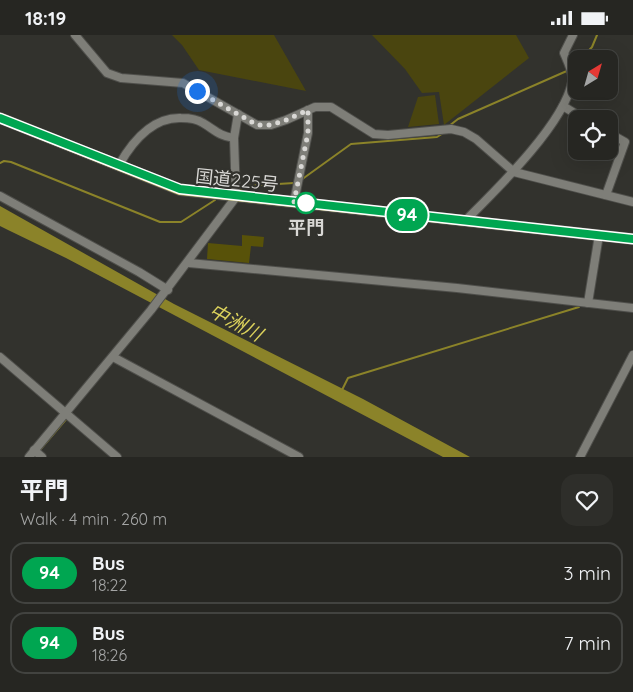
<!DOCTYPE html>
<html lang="en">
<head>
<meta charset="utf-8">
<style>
	body { margin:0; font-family:Quicksand,"Noto Sans JP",sans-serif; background:#2e2e2a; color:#f1f3f6; height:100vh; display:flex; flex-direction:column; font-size:19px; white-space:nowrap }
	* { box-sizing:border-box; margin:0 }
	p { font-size:16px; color:#a4a5a5 }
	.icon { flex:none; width:28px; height:28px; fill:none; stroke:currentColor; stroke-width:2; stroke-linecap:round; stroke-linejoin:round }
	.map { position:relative; height:422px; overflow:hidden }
	.panel { display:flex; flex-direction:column; background:#262622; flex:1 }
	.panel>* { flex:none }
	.badge { padding:0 10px; border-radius:16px; font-size:18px; line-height:32px }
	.needle { width:32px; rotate:37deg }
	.fabs { position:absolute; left:568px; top:15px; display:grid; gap:10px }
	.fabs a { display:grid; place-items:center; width:50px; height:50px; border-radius:10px; background:#262622; box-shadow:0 5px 20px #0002,0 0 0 1px #424340; font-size:25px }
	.you { position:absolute; width:25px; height:25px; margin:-12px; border:4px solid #fff; border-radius:50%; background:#1a73e8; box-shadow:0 0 0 8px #1a73e833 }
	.map>.badge { position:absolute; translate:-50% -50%; box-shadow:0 0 0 2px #fff }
	.round { display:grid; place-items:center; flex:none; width:52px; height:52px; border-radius:15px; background:#2e2e2a }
	.overview { display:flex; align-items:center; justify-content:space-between; height:85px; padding:0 20px }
	h1 { font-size:24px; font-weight:700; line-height:38px }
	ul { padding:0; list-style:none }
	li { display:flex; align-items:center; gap:15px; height:62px; margin:0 10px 8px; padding:0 10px; border:2px solid #424340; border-radius:15px }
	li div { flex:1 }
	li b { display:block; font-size:19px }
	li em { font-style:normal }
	li .badge { min-width:55px; font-weight:700; text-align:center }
	.status { display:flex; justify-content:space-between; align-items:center; height:35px; padding:0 25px; background:#262622; direction:ltr }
	.status svg { height:14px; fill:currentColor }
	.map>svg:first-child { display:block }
</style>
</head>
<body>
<div class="status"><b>18:19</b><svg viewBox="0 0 49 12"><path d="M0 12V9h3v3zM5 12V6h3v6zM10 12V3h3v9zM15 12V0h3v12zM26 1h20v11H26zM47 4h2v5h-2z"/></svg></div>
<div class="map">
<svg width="633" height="422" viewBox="0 0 633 422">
	<rect width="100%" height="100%" fill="#32322d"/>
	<g fill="#4a450f">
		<polygon points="172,0 274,0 306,56 199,35 182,10"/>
		<polygon points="372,0 516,0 529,23 444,90 439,57 422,58 405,34"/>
		<polygon points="435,60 439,89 408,92 418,62"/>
	</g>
	<polygon fill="#8b8329" points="0,171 174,269 363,364 470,422 443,422 66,223 8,195 0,191"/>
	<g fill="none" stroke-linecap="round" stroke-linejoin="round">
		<g stroke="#8b8329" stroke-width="2">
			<polyline points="581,24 592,12 597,0"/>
			<polyline points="449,91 458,84 569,35"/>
			<polyline points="0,128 4,126 11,127 160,187 181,187 215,165"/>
			<polyline points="301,145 351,109 437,102 445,97"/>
			<polyline points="240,154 247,151 294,148"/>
			<polyline points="342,355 348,343 579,272"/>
			<polyline points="39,416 68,382"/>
		</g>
	</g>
	<polygon fill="#585209" points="242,200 264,202 263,212 251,211 249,228 207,224 208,208 242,211"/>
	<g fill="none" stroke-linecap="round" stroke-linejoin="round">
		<defs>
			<g id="minor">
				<polyline points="75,0 107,38 121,43 183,48 257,90 271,90 286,85 315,72 331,72 374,99 388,100 451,94 464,97 476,104 514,137 633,167"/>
				<polyline points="563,71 584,84"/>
				<path d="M119,130C132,107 152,82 181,83C188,83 197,84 203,88C215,95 219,101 234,103"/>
				<polyline points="606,160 625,107 609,98"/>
				<polyline points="0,161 139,237 168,255"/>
				<polyline points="294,167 308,98 308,75"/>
				<path d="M466,185C497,154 564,89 572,47C574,39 567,25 564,18L573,0"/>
				<polyline points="189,228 457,253 633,273"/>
				<polyline points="588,268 599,200"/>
				<polyline points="0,322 117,422"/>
				<polyline points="113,322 299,422"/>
				<polyline points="34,415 42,422"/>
				<polyline points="29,422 151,275 236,162 234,103 238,79"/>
				<polyline points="580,422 633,320"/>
			</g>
			<polyline id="highway" points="0,83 180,155 633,204"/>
		</defs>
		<use href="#minor" stroke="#4f4f4b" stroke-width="10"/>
		<use href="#highway" stroke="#4f4f4b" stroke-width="12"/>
		<use href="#minor" stroke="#7e7e78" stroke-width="8"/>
		<use href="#highway" stroke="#c7bf66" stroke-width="10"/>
	</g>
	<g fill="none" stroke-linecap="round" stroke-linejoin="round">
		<defs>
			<polyline id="line" points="0,83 180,154 633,204"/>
		</defs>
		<use href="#line" stroke="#fff" stroke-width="11"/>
		<use href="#line" stroke="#00a651" stroke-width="8"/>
		<polyline stroke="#d9d8d5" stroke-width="5" stroke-dasharray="0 9" points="197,56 257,90 271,90 286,85 308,75 308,98 294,167 306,168"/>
	</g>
	<circle fill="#fff" stroke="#00a651" stroke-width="2.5" cx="306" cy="168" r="10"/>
	<g text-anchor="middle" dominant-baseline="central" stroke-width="4.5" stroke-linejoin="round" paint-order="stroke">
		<g font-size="18" fill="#d9d8d5" stroke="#32322d">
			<text transform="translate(237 145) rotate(6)">国道225号</text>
		</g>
		<g font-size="18" font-weight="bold" fill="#d9d8d5" stroke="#32322d">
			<text x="306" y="192">平門</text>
		</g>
		<g font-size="19" font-style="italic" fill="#dcd25c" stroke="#32322d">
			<text transform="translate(236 287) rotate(28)">中洲川</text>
		</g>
	</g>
</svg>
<div class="fabs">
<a><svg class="needle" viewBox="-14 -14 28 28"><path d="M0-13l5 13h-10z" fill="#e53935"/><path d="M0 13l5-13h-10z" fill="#a4a5a5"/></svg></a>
<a><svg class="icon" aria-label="locate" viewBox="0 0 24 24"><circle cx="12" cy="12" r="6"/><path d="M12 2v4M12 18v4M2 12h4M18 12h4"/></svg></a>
</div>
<div class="you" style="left:197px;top:56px"></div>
<b class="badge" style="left:407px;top:180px;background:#00a651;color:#fff">94</b>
</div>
<section class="panel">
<div class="overview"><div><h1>平門</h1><p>Walk · 4 min · 260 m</p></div><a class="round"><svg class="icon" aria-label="heart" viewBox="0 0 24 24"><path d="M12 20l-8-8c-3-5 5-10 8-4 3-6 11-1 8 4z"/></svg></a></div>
<ul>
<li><span class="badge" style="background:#00a651;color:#fff">94</span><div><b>Bus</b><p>18:22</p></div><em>3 min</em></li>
<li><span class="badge" style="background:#00a651;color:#fff">94</span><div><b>Bus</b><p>18:26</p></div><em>7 min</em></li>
</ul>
</section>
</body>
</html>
